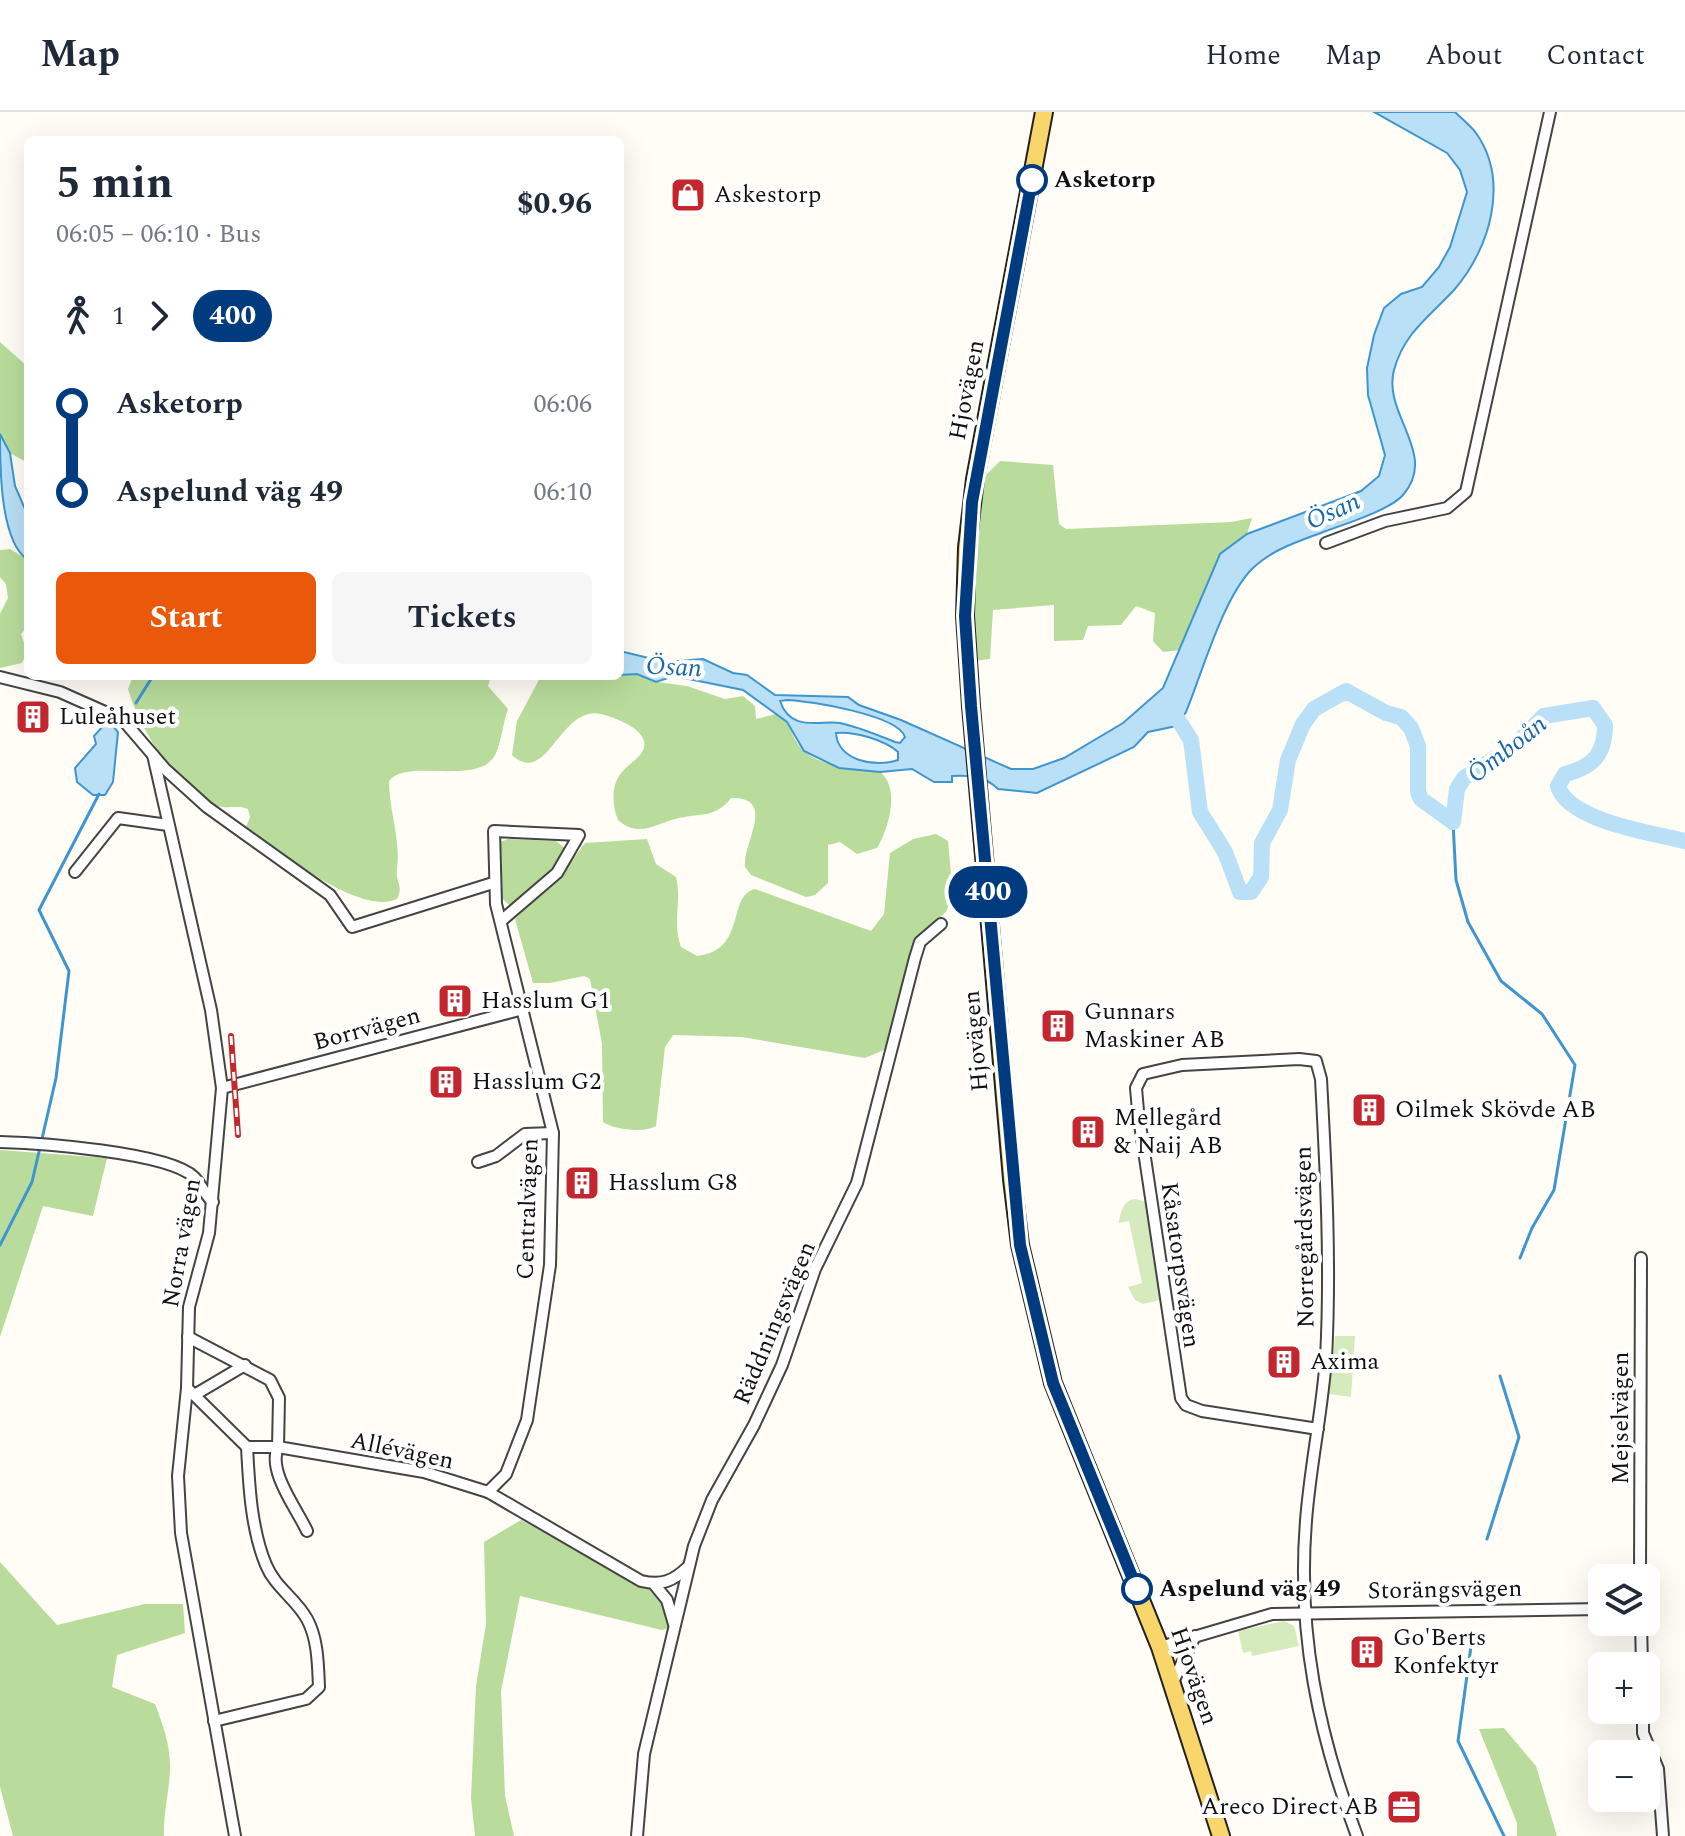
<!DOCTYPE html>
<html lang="en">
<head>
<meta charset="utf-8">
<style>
	body { margin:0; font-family:Spectral,serif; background:#f6f6f7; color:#1f2937; height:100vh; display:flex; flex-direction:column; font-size:30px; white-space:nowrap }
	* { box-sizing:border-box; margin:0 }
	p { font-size:26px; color:#747a83 }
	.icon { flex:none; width:44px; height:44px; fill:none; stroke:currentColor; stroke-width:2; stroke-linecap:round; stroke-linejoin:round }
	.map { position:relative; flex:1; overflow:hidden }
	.panel { position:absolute; left:24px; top:24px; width:600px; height:544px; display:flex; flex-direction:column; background:#fff; border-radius:12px; box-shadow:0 8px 32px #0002 }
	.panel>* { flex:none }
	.badge { padding:0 16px; border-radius:26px; font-size:28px; line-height:52px }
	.buttons { position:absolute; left:1588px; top:1452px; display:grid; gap:16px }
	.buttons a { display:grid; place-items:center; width:72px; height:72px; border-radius:12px; background:#fff; box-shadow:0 8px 32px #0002; font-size:40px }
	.map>.badge { position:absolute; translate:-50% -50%; box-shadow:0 0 0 4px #fff }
	.legs { display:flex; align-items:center; gap:12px; height:88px; padding:0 32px; font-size:26px }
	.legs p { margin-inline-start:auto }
	.overview { display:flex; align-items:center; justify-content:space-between; height:136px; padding:0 32px }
	h1 { font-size:44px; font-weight:700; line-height:60px }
	.primary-button { display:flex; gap:16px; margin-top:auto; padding:16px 32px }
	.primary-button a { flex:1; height:92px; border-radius:12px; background:#ea580c; color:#fff; font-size:32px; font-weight:700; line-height:92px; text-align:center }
	.primary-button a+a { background:#f6f6f7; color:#1f2937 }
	ul { padding:0 32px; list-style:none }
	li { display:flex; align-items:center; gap:28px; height:88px; font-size:30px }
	li i { display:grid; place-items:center; width:12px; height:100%; margin:0 10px; background:currentColor }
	li i::after { content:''; width:20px; height:20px; margin:-10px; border:6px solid; border-radius:50%; background:#fff }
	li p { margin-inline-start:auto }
	li:first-child i { background:linear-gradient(#0000 50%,currentColor 0) }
	li:last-child i { background:linear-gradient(currentColor 50%,#0000 0) }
	header { display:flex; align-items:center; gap:48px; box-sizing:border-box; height:112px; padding:0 40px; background:#fff; border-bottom:2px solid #e0e1e3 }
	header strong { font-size:38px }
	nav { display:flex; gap:44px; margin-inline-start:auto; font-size:28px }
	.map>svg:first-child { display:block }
</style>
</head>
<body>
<header>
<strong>Map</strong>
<nav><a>Home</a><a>Map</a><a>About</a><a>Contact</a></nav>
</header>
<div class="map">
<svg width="1685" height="1724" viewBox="0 0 1685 1724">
	<rect width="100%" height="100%" fill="#fffdf5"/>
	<g fill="#d5ebbd">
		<path d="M1136,1087L1146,1090L1160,1188L1143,1192L1135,1188L1128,1175L1142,1171L1129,1109L1119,1111C1120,1100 1124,1087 1136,1087Z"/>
		<polygon points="1335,1224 1355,1224 1351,1285 1329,1282"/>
		<polygon points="1284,1509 1294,1514 1299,1534 1252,1544 1251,1539 1243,1541 1238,1519"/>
	</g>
	<g fill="#b9dc9c">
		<polygon points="0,230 28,255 28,351 10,341 0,322"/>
		<polygon points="1000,349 1053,353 1059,412 1066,417 1231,410 1252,406 1247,422 1220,442 1181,538 1163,540 1153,529 1155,501 1136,494 1121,513 1088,514 1083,528 1054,529 1054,493 993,498 990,547 974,549 970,488 980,369"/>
		<polygon points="10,437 28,448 28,514 21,522 27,540 22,551 0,556 0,502 8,486 6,472 0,465 0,438"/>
		<path d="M624,561L637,562L657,570L687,574L725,587L743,584L755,594L756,607L776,602C790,610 790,620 798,632C813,655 857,657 880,660C901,676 888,718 877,736L857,742L840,730L828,733V771L815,783L806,785L751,763L745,755C742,732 778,685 731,686C716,706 701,701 679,706C656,711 639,727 618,708C613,696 611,678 618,666C623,656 633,651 640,643C658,621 617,606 601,602C559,593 548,676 512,643L517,609L541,564L587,567Z"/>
		<path d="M133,564H491L488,574L508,597C503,611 502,627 496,641C481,676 408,645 389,669C389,699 401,728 397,757C395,769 404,774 397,787C360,804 282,741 250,719L246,715L250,705L248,697C238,693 228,697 217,694C177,679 139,616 128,577Z"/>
		<path d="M936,722L948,729L953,783L946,800L918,826L884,938L865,946L742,925L673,923L665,935L656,1014C644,1021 615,1018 603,1010L602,932L590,867L584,864L550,871H533L515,807L560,764L585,731L647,727L656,752L676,765C682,789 672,811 681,835L697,844C748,838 726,784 755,777L871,819L884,802L890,741L913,727Z"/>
		<polygon points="508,727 556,729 565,736 554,758 509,793 502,786 498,731"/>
		<polygon points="0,1038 107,1046 93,1104 43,1094 0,1225"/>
		<polygon points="521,1408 647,1475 665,1496 669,1516 662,1518 520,1484 501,1579 505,1684 514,1724 475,1724 471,1686 476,1574 486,1512 484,1430"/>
		<path d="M0,1450L57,1513L145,1492H183L185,1521L117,1543L112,1575L155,1592C163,1613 170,1632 170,1654C170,1678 163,1700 164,1724H13L0,1675Z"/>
		<polygon points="1504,1616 1536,1654 1557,1724 1517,1724 1517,1711 1479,1617"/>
	</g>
	<g fill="#b9e0f7" stroke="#3f96cf" stroke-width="2" fill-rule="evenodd">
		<path d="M1374,0H1455C1462,7 1471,14 1476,21C1510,69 1490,137 1454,178C1429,205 1404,221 1394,258C1382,302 1439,342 1403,383C1390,398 1345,412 1326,419C1300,429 1272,437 1252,457C1223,486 1202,561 1186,600L1176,614L1148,620L1134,635L1037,681L998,677C985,664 970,663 952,664V670H934L912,657L880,660L839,656L804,639L787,610L743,578L674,564L656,570L637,562L620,563V539L665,550L703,547L733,561L747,563L775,583L848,585L859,593L901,608L1011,657H1033L1064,646L1123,611L1163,576L1220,442L1247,422L1361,379L1379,364L1385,343L1368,283L1367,256L1374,223L1384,196L1401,182L1422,175L1439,155L1450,135L1467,80L1460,58L1447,41ZM787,588C811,589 898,603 905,625L900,631L895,630C877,623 859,615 840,611C820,608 791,621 780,589ZM836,621C854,619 885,628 898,640V648C876,656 838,649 836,621Z"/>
		<path d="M0,322L10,341L15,374L28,404V448C0,430 0,355 0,322Z"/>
		<polygon points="104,613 112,613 118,620 113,670 105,683 93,683 77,670 75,656 96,632 94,624"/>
	</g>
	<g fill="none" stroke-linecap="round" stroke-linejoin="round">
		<g stroke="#3f96cf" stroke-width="3">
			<polyline points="136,591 151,567 158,564"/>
			<polyline points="1453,710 1456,768 1468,810 1501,869 1542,902 1575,953 1554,1078 1532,1116 1520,1146"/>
			<polyline points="0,1133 32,1070 56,966 69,859 39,798 99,682"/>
			<polyline points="1487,1427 1519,1325 1500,1264"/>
			<polyline points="1472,1527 1458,1629 1504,1724"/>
		</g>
		<path stroke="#b9e0f7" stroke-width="16" d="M1170,595L1191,628L1200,700L1225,740L1240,780H1251L1261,765L1262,731L1280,698L1288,648L1303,612L1314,597L1346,579L1386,601L1401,605L1411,616L1418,634V680L1421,687L1453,710L1457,677L1464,666L1513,635L1544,604L1593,596L1605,613C1605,642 1593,655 1565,662L1558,674C1568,709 1653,721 1685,729"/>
		<defs>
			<g id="minor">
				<polyline points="1326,431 1385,409 1447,396 1466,380 1550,0"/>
				<polyline points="0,565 60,580 123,608 165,657 207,695 330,783 352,815 493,771"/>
				<polyline points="153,643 211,898 222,976 209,1121 189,1195 187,1276 178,1364 181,1421 235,1724"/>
				<polyline points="75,760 118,706 168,713"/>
				<polyline points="222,976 523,897"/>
				<path d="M0,1030C38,1031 168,1040 194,1065C201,1072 205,1083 213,1090"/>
				<polyline points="478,1050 496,1044 525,1022 553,1021"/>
				<path d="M188,1225L270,1268L279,1286L278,1335L424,1360L488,1380L641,1469C662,1474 673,1469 688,1455"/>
				<path d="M187,1276L247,1335H278C267,1359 297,1397 307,1419"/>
				<polyline points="196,1282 245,1253"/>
				<path d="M1318,1317L1202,1299L1186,1293L1181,1286L1138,999L1136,976L1143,962L1182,953L1299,947L1316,949L1321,967C1326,1060 1331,1153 1326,1246C1322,1301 1310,1355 1306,1409C1297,1519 1318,1622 1357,1724"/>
				<polyline points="488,1380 506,1362 527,1308 550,1153 553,1021 496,792 494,719 579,723 557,761 501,809"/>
				<polyline points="1640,1466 1641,1146"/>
				<polyline points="654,1472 667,1488 674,1512"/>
				<polyline points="1641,1510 1642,1554"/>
				<polyline points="1160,1535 1272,1502 1602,1497"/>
				<polyline points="1172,1572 1195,1524"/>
				<polyline points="1643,1598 1643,1621 1658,1657 1663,1724"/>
				<path d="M214,1609L306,1587L319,1575C318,1553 318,1527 307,1507C296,1487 275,1475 266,1453C251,1417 249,1373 247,1335"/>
				<polyline points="637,1724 644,1642 694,1434 712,1388 754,1313 782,1253 815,1157 857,1071 915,846 920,830 941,812"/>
			</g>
			<polyline id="primary" points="1044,0 975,367 967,436 965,504 971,594 1012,1067 1020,1133 1053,1271 1160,1535 1221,1724"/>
		</defs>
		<use href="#minor" stroke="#444" stroke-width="14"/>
		<use href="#primary" stroke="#222" stroke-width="20"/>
		<use href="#minor" stroke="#fff" stroke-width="10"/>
		<use href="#primary" stroke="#f9d66b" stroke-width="16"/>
		<defs>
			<polyline id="rail" points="231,924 238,1023"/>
		</defs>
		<use href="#rail" stroke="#c4262e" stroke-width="6"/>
		<use href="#rail" stroke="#fff" stroke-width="3" stroke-dasharray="9" stroke-linecap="butt"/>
	</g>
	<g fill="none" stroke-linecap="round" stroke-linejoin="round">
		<defs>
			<polyline id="line-1" points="1032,68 972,390 965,504 971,594 1020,1133 1053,1271 1137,1477"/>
		</defs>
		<use href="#line-1" stroke="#fff" stroke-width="18"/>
		<use href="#line-1" stroke="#003b80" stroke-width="12"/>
	</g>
	<defs>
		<symbol id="shop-square" viewBox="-11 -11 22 22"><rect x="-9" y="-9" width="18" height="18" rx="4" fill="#c4262e" stroke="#fff"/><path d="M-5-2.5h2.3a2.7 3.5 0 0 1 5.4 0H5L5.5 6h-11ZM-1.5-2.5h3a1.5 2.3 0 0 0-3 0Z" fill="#fff"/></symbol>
		<symbol id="building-square" viewBox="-11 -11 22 22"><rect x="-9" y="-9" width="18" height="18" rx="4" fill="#c4262e" stroke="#fff"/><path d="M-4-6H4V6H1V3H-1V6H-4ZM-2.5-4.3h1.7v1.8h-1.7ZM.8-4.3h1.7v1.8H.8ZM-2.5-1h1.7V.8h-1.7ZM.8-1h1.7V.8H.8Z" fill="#fff"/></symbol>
		<symbol id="office-square" viewBox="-11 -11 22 22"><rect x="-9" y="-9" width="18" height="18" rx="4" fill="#c4262e" stroke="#fff"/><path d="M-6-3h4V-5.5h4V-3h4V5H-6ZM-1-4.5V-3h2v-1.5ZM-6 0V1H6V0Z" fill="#fff"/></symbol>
	</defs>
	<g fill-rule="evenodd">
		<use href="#shop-square" x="668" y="63" width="40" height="40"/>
		<use href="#building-square" x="13" y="585" width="40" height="40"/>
		<use href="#building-square" x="435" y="869" width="40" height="40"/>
		<use href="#building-square" x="1038" y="894" width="40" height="40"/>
		<use href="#building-square" x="426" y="950" width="40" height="40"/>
		<use href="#building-square" x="1349" y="978" width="40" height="40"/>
		<use href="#building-square" x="1068" y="1000" width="40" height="40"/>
		<use href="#building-square" x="562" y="1051" width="40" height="40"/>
		<use href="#building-square" x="1264" y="1230" width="40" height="40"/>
		<use href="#building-square" x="1347" y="1520" width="40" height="40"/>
		<use href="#office-square" x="1384" y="1675" width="40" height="40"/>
	</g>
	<g fill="#fff" stroke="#003b80" stroke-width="4">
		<circle cx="1032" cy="68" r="14"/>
		<circle cx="1137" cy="1477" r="14"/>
	</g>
	<g text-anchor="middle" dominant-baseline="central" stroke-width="8" stroke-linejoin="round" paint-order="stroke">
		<g font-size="24" font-weight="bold" fill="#111" stroke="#fff" text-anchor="start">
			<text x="1054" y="68">Asketorp</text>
			<text x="1159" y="1477">Aspelund väg 49</text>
		</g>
		<g font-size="24" fill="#111" stroke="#fff" text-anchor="start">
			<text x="714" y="83">Askestorp</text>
			<text x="59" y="605">Luleåhuset</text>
			<text x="481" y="889">Hasslum G1</text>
			<text x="1084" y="900">Gunnars<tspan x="1084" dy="28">Maskiner AB</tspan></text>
			<text x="472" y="970">Hasslum G2</text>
			<text x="1395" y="998">Oilmek Skövde AB</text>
			<text x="1114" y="1006">Mellegård<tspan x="1114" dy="28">&amp; Naij AB</tspan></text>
			<text x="608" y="1071">Hasslum G8</text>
			<text x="1310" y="1250">Axima</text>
			<text x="1393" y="1526">Go'Berts<tspan x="1393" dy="28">Konfektyr</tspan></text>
			<text x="1378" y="1695" text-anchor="end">Areco Direct AB</text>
		</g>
		<g font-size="24" fill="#111" stroke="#fff">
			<text transform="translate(967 278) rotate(-79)">Hjovägen</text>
			<text transform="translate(367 917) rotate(-15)">Borrvägen</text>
			<text transform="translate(976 929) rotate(-95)">Hjovägen</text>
			<text transform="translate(528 1097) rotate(-88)">Centralvägen</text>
			<text transform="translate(1305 1125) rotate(-91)">Norregårdsvägen</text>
			<text transform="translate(182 1131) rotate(-80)">Norra vägen</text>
			<text transform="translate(1180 1153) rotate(82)">Kåsatorpsvägen</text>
			<text transform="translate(775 1211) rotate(-67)">Räddningsvägen</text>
			<text transform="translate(1621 1306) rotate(-90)">Mejselvägen</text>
			<text transform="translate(402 1339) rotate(12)">Allévägen</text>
			<text transform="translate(1445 1478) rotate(-1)">Storängsvägen</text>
			<text transform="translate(1194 1564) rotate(71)">Hjovägen</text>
		</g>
		<g font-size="26" font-style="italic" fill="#1768a6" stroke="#fff">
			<text transform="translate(1333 399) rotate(-24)">Ösan</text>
			<text transform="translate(674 555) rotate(3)">Ösan</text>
			<text transform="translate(1507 637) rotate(-38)">Ömboån</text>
		</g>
	</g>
</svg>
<div class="buttons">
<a><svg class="icon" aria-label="layers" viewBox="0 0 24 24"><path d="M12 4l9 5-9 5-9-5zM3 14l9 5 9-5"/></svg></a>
<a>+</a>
<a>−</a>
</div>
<b class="badge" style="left:988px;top:780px;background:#003b80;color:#fff">400</b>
<section class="panel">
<div class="overview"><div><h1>5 min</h1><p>06:05 – 06:10 · Bus</p></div><b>$0.96</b></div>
<div class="legs"><svg class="icon" aria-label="walk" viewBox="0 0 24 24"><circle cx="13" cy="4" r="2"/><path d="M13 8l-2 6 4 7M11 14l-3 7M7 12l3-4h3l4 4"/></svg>1<svg class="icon" aria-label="forward" viewBox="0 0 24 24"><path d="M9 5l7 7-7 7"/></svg><b class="badge" style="background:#003b80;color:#fff">400</b></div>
<ul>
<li><i style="color:#003b80"></i><b>Asketorp</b><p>06:06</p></li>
<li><i style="color:#003b80"></i><b>Aspelund väg 49</b><p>06:10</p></li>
</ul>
<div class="primary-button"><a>Start</a><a>Tickets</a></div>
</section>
</div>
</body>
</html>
